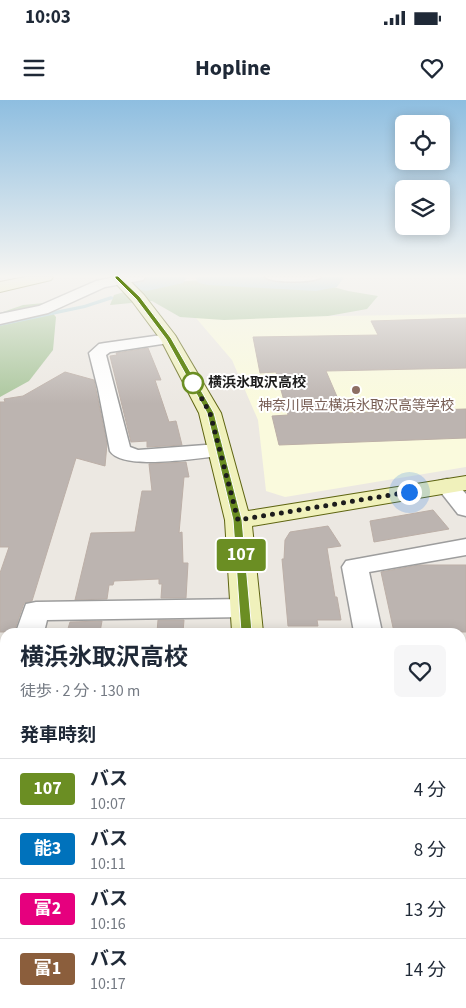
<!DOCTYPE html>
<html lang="ja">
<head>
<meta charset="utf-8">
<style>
	body { margin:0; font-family:"Source Sans 3","Noto Sans JP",sans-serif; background:#f6f6f7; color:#1f2937; height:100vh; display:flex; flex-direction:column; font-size:19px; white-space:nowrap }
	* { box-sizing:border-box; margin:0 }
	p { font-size:16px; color:#747a83 }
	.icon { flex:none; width:28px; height:28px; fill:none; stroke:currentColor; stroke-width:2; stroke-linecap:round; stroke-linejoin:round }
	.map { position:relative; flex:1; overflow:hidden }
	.drawer { position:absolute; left:0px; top:528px; width:466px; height:381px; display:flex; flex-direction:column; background:#fff; border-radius:15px 15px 0 0; box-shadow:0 2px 12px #0003 }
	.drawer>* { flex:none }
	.badge { padding:0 10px; border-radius:4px; font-size:18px; line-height:32px }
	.controls { position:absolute; left:395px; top:15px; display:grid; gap:10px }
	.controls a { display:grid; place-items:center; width:55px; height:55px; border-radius:8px; background:#fff; box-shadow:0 2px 12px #0003; font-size:25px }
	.you { position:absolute; width:25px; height:25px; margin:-12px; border:4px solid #fff; border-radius:50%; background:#1a73e8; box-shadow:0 0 0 8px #1a73e833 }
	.map>.badge { position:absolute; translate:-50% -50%; box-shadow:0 0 0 2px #fff }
	h2 { padding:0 20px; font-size:19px; line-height:45px }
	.round { display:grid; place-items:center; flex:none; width:52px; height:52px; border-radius:8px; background:#f6f6f7 }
	.headline { display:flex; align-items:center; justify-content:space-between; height:85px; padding:0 20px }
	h1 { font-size:24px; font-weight:700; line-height:38px }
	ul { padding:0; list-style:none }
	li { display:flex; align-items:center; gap:15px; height:60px; padding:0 20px; border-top:1px solid #e0e1e3 }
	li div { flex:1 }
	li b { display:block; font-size:19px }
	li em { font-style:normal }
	li .badge { min-width:55px; font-weight:700; text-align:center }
	.status { display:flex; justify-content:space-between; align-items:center; height:35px; padding:0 25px; background:#fff; direction:ltr }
	.status svg { height:14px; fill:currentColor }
	header { display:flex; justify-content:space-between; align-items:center; height:65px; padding:0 20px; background:#fff; font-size:22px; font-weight:700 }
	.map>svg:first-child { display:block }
</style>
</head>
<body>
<div class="status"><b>10:03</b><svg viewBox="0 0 49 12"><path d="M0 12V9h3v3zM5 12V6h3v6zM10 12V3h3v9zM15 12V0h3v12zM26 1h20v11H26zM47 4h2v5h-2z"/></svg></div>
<header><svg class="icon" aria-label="menu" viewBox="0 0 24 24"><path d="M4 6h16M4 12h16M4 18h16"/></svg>Hopline<svg class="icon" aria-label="heart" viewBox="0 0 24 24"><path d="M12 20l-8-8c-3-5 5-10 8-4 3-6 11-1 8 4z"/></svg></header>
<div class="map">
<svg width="466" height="908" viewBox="0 0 466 908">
	<rect width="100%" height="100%" fill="#ece8e2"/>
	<polygon fill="#fafadd" points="466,214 466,367 285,397 266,391 258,320 232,260 196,218"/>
	<g fill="#aac69c">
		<polygon points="249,177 312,181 348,191 378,196 367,209 328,216 224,220 180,217 152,201 110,205 114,195 155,183"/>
		<polygon points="44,203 56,217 53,250 29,281 0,297 0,213 23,205"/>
	</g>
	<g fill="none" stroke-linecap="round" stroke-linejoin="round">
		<polygon fill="#a8ccd5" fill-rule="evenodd" points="111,196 113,197 113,199 85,208 0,226 0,222 84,205"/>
		<g fill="#a8ccd5" fill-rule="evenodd">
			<polygon points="137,177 187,177 183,183 147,191 137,189 133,183"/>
			<polygon points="195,177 344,177 337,187 316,191 208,185 199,183"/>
		</g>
	</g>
	<g fill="#bcb4b0" stroke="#bcafa7">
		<polygon points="466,218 466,268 326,271 344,313 466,309 466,338 279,345 272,316 288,315 276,272 260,273 253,237 378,235 371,221"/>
		<polygon points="148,248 161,280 155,280 169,322 176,321 182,345 147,347 147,341 131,342 110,256 117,255 116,253"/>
		<polygon points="65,272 94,280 107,344 105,366 76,358 32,501 24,503 14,532 0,532 0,473 9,447 0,447 0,302 5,302 4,299 23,296"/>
		<polygon points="186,362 189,377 184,377 179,433 182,432 183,463 188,463 186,498 161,498 162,484 159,484 159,479 114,481 113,485 109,485 107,499 75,500 91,433 135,432 142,391 152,391 149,364"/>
		<polygon points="433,410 449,429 374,442 370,421"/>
		<polygon points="328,426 341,446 327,448 335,497 337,497 341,520 317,520 318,526 288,526 282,459 284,459 285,440 290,432"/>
		<polygon points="419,465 466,465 466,532 394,532 381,472"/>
		<polygon points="158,520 184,520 183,532 157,532"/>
		<polygon points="102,521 100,532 67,532 70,522"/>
	</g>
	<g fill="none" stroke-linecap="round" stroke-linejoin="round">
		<defs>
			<g id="street">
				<polygon points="116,177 145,177 143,180 105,187 48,213 0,224 0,214 39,206 96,181"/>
				<path d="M265,177H321C315,183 271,183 265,177Z"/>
				<path d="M169,234L175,236L177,239L175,242L110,252L106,255L130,347L138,350L219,344L226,346L229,350L226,354L219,356C196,358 123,371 110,351L98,289L89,253L99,244L105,243Z"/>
				<polygon points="447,379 455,381 466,394 466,416 458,414 436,386 439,381"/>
				<polygon points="466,439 466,455 369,472 382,532 354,532 342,467 346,461"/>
				<polygon points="246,499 256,502 260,508 256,514 246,517 47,520 44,532 16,532 26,504 36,502"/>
				<rect x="461" y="653" width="5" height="28"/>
				<rect x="461" y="751" width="5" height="36"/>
				<polygon points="461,885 466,885 466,908 417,908 419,904 461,904"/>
				<rect x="46" y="904" width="44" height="4"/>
			</g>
			<g id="secondary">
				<polygon points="25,177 53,177 51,180 0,192 0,182"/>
				<polygon points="110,177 126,177 144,195 175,235 221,313 248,411 466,376 466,390 252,426 263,532 232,532 225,420 199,313 161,240 132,201"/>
				<polygon points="231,904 279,904 280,908 232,908"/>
			</g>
		</defs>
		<use href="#street" stroke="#9d9d9d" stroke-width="3"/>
		<use href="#secondary" stroke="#5e6411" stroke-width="2"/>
		<use href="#street" fill="#fff" fill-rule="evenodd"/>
		<use href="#secondary" fill="#f0f1bb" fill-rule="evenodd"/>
	</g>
	<linearGradient id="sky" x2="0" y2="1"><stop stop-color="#8ebee0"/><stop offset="0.58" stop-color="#f6f5f2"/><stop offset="1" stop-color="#f6f5f2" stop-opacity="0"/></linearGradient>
	<rect width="466" height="304" fill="url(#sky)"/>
	<polygon fill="#6b8e23" stroke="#fff" points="115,176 118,176 140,197 171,238 214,313 242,420 252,532 251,535 243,535 241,532 233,420 207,313 166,239 136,199 115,178"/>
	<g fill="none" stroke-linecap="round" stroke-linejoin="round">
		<polyline stroke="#1c1c1c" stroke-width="5" stroke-dasharray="0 9" points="193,283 210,313 238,420 409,392"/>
	</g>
	<circle fill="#fff" stroke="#6b8e23" stroke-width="2.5" cx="193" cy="283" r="10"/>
	<circle fill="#8d6e63" stroke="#fff" stroke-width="2" cx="356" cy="290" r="5"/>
	<g text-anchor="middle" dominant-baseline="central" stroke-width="4" stroke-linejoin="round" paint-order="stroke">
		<g font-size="14" font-weight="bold" fill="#1c1c1c" stroke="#fff" text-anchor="start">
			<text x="208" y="283">横浜氷取沢高校</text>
		</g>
		<g font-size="14" fill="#785e54" stroke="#fff">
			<text x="356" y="306">神奈川県立横浜氷取沢高等学校</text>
		</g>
	</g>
</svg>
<div class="controls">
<a><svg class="icon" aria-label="locate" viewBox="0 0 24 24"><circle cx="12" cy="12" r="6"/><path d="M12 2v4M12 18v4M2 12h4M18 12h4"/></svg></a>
<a><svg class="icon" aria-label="layers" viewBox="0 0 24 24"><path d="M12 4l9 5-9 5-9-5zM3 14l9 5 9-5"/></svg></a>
</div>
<div class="you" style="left:409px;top:392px"></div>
<b class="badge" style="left:241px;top:455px;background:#6b8e23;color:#fff">107</b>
<section class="drawer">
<div class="headline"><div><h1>横浜氷取沢高校</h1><p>徒歩 · 2 分 · 130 m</p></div><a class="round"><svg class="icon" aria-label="heart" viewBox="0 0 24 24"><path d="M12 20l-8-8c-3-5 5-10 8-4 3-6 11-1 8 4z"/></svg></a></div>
<h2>発車時刻</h2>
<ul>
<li><span class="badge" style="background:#6b8e23;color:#fff">107</span><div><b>バス</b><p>10:07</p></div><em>4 分</em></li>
<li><span class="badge" style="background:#0072bc;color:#fff">能3</span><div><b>バス</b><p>10:11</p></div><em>8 分</em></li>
<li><span class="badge" style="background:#e6007e;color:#fff">富2</span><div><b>バス</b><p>10:16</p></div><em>13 分</em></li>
<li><span class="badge" style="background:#8b5e3c;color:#fff">富1</span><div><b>バス</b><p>10:17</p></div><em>14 分</em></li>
</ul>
</section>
</div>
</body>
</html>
